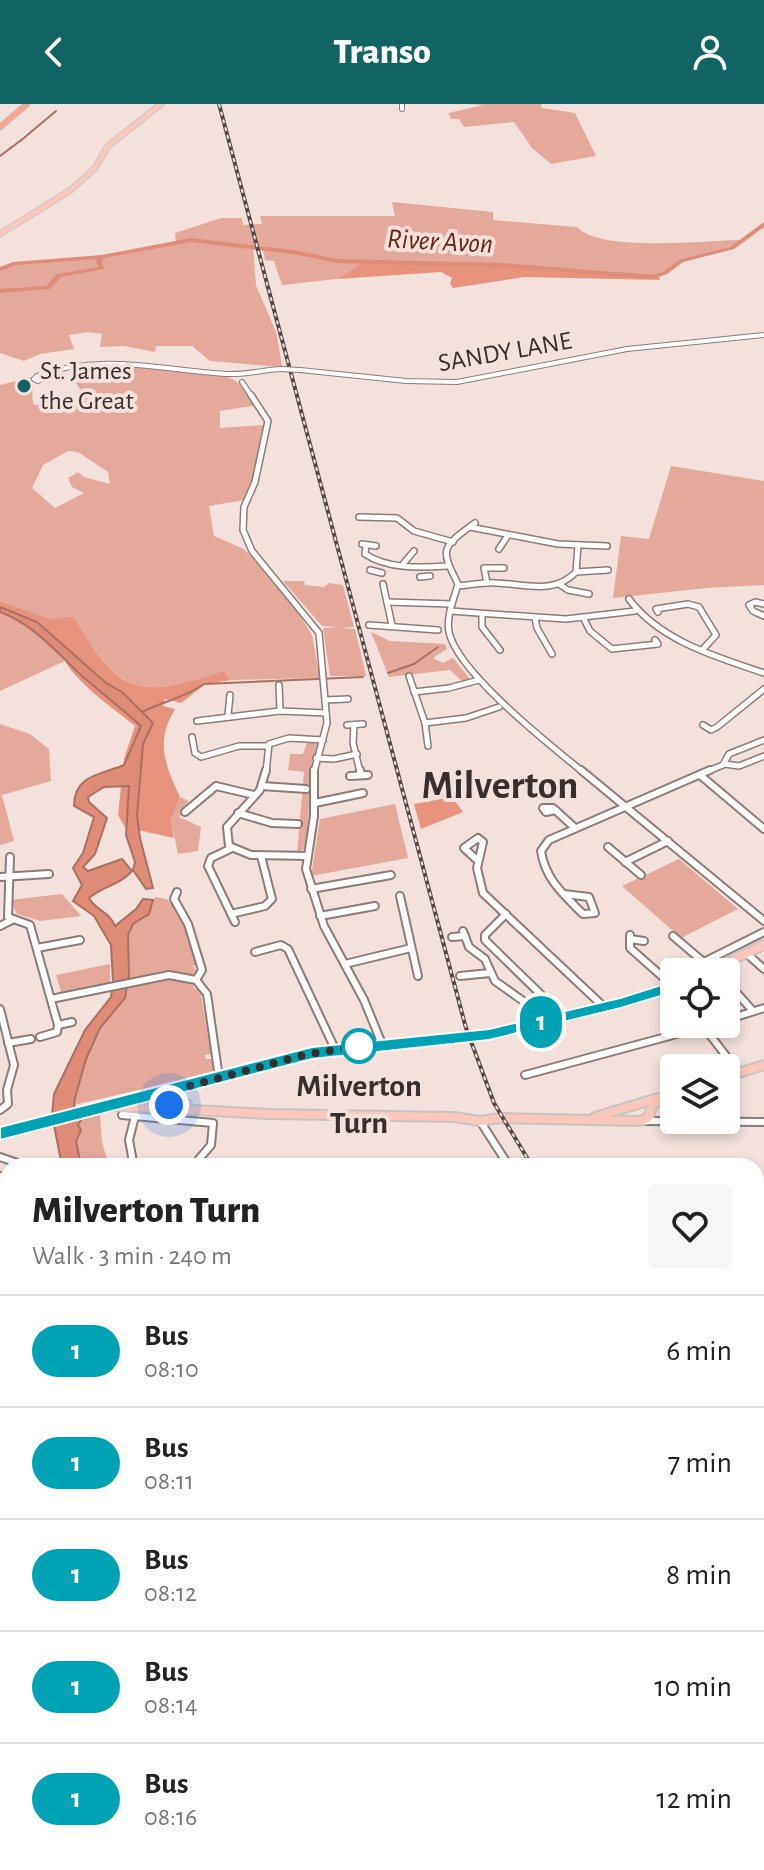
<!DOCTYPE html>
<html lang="en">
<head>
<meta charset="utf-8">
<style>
	body { margin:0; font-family:"Alegreya Sans",sans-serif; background:#f6f6f6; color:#222; height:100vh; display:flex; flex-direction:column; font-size:30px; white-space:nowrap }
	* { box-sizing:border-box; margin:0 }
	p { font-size:26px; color:#767676 }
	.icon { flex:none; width:44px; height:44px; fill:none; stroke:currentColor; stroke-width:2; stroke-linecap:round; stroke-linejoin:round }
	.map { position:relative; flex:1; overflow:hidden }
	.side { position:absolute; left:0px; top:1054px; width:764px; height:712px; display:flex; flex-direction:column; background:#fff; border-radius:24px 24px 0 0; box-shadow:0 4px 12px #0003 }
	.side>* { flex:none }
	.badge { padding:0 16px; border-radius:26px; font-size:28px; line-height:52px }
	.fabs { position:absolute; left:660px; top:854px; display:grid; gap:16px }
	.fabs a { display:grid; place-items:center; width:80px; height:80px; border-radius:8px; background:#fff; box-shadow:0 4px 12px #0003; font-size:40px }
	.you { position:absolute; width:40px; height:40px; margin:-20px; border:6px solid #fff; border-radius:50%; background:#1a73e8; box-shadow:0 0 0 12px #1a73e833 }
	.map>.badge { position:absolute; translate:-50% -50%; box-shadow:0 0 0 4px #fff }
	.round { display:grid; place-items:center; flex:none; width:84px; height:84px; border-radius:8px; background:#f6f6f6 }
	.headline { display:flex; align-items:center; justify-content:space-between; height:136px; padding:0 32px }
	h1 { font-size:38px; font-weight:800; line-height:60px }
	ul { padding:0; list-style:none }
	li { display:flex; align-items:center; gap:24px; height:112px; padding:0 32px; border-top:2px solid #e0e0e0 }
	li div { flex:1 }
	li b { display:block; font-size:30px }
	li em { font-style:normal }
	li .badge { min-width:88px; font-weight:700; text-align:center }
	header { display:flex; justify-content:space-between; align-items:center; height:104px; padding:0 32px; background:#126364; color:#fff; font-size:36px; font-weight:800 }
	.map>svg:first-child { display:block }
</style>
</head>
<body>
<header><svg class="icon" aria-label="back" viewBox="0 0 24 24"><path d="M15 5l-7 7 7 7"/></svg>Transo<svg class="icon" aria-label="person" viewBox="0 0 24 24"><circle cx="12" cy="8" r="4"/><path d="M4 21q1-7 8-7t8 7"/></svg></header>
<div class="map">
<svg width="764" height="1766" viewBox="0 0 764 1766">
	<rect width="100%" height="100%" fill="#f4e1dc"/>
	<g fill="#e4a99b" fill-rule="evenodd">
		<polygon points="466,0 541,0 542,4 575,9 596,52 551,60 532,44 514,18 464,23 459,15 451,15 448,9 484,1"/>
		<path d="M392,98L493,108V116L577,123C601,149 705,136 742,136C723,150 701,148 681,158C671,163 664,169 652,173L501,161L363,158L337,175L282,181L274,157L265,156L263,146L266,144L253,143L256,181L277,231L282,263L210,257L192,242H156L155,248L124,242L100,243L102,230L88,228L69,231L74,245L40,250L24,257L0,249V166L15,159C70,155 123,153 176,138L175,129L221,114H242L243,121L262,120L260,112H395Z"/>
		<path d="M80,261C112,262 212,261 236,277C244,282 250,293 257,301L220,307V324L264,321L252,380L244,396L209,402L214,432L244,445L291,497L312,531L320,574L230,576L223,566C211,575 195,576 181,580C121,597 102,556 73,514L49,515L0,497V281L32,273C35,283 30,290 34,301L72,297L83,290L73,274L81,269ZM68,347L78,348L108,368L110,380L84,373L78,368L68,374L72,383L84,389L55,404L32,384L43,361Z"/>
		<polygon points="671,362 764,377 764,481 707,484 613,494 621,432 649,435"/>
		<polygon points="283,477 304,477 305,481 324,483 329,479 343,481 354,523 341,524 355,525 366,572 330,572 323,524 338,523 322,522"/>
		<polygon points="0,505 16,511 61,545 65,557 0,587"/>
		<polygon points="371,528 390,537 445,540 447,545 433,554 443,559 453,554 470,575 463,578 450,566 389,573"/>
		<polygon points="0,620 30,630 49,645 51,677 2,691 14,737 0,741"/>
		<path d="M307,638L317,640C316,649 312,657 311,665C308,692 310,716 305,744L297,749L304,668L288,666L290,650H303Z"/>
		<polygon points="180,693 189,697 186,700 188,703 179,713 201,723 198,747 178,750 171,716"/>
		<polygon points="395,700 408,754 311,772 320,715"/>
		<polygon points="679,755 738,805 681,834 622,782"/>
		<polygon points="62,790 81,812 40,817 17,810 10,796"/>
		<polygon points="155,793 166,795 181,805 199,863 192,861 198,869 195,871 167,868 129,875 128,831 133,820 145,814"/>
		<polygon points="110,860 110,880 61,888 56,871"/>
		<path d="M174,875L192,879L195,885H200L211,950L205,951L206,955H213L215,968L74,1001C76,978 85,946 98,926C108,912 125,902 128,884Z"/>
		<polygon points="92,1011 100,1011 102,1038 109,1062 81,1062 76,1038 81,1026 78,1021 80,1015"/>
	</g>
	<g fill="#e7937e">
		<polygon points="363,158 501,161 658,171 660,176 524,173 453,184 450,180 452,174 441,168 337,175"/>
		<path d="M0,497L50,515L73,513C103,558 120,597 183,579C197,575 211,574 223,566L230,576L204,581L181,599L165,595L163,602L175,605C155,638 165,661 180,693L171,716L174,734L125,723L118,711L124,655L135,622C115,605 62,570 61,544L34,520L0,505Z"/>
		<polygon points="452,693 463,708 421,725 414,700"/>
	</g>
	<g fill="#df8c78" stroke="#ac7062" stroke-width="2">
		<path d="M0,503L37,518L106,579L122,588L153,619L143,640L137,712L140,734L153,784L146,785L133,766L135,758L126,731L129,682L104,683L88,693L89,698L107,714L95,750L83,763L88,767L122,755L132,767C120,781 103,782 89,794C95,806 110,808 115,822L136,805L143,795L153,796L149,810L133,820L128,831L129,871L125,894L100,924L86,955L75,994L74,1001L81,1016L78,1021L81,1026L76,1037L81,1062H62L52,1011L54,990L85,926L111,893L113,878L111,841L94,812L73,797L82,781L73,764L83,749L94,713L74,702C74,671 100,671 124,661L141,622C122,605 102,589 83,573C57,549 35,521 0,508Z"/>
		<polygon points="451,1758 482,1758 512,1765 557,1758 659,1758 674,1766 460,1766"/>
	</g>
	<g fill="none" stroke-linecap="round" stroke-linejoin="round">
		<g stroke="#ac7062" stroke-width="2">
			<polyline points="25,33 56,7"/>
			<polyline points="0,52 24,34"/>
			<polyline points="388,569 414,560 438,543"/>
			<path d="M142,608C163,597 185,594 204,580L363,573"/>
		</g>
		<polyline stroke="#ac7062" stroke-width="3" points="63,1766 67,1758"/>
		<polygon fill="#df8c78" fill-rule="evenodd" points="764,118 764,123 734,145 683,158 667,170 652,175 501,163 338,159 293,150 191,138 104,154 102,157 104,165 61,173 50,185 0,189 0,185 46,182 57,170 98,163 96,157 97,155 16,161 0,167 0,163 13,158 102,151 191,134 293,146 338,155 501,159 652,171 663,168 679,156 730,143"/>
		<defs>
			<g id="minor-far3">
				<polyline points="402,0 402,5"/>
				<polyline points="300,266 406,277 457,278 627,245 764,231"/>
				<polygon points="37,272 41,275 38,277 34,275"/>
				<path d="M37,272C101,248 160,266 226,270C244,271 263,266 281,265"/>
				<polyline points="242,278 252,293"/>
			</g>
			<g id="minor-far2">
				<polyline points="251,291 268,317 255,378 244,403 243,426 252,447 319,529 327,619 314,668"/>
				<polyline points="359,413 397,414 414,427 453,438"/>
				<path d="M475,419C441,444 440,444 458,480C454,495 446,512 449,528C457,568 550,641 583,668"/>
				<polyline points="470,423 558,440 607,442"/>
				<polyline points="362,440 376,442"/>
				<path d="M366,442L365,450C387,465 421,464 447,462"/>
				<polyline points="499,445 508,431"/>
				<polyline points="403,460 414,447"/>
				<polyline points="370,466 382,469"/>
				<polyline points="576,468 608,466"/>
				<polyline points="420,473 430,472"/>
				<polyline points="487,479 484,464 504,464"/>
				<polyline points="383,480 392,521"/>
				<polyline points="559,480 568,486 589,490"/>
				<path d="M458,482C471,481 484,478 497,479C525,480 554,491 576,468L578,441"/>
				<path d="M629,495C660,537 717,553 764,569"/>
				<polyline points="387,498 452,500"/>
				<polyline points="764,500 755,498 749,501 753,507 764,512"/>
				<polyline points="450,507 566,515 635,507"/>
				<polyline points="658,508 656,505 688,500 699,503 716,531 703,545"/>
				<polyline points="482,510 482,523 500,546"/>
				<polyline points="535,514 537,524 552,550"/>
				<polyline points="584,515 590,527 612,545 658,540 655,536"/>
				<polyline points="369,521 438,526"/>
				<polyline points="409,572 425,619 428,642"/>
				<polyline points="279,581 280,607"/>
				<polyline points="414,588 449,584 479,576"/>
				<polyline points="325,596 348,595"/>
				<polyline points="228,611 230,591"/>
				<polyline points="197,617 280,607 326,609"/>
				<polyline points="425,619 466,614 499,603"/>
				<polyline points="347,621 363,620"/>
				<polyline points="354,621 353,639 360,668"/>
				<polyline points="703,621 711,626 717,623 764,585"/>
				<polyline points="192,633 195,649 201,653 239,642 268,642"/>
				<polyline points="316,654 334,655 357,650"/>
				<polyline points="725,660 739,662 764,652"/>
				<polyline points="266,668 269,640 289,634 323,636"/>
				<polyline points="706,668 723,661 729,650 764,636"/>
			</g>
			<g id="minor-far1">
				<polyline points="266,666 260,686 227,723 229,742 251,751 308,752"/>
				<polyline points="314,666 314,712 306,765 324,822 364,896 382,940"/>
				<polyline points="360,666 361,671"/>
				<polyline points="581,666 764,817"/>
				<polyline points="700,671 764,725"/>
				<polyline points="350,672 368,671"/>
				<polyline points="262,682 306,685"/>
				<polyline points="315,699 363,689"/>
				<polyline points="555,706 546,708 543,704 553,704 575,724"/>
				<polyline points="185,708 216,682 254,691"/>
				<polyline points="238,709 272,719 298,720"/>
				<polyline points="608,743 641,771"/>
				<polyline points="232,744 211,754 208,762 235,818"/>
				<polyline points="10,753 8,813 30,821 58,921 72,918"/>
				<polyline points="476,755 464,744 478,734 483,738 477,764 483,789 604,903"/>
				<polyline points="625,758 668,737"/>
				<polyline points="0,773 49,770"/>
				<polyline points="311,785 391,771"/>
				<polyline points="177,788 174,795 188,820 202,866 196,876"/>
				<path d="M564,790L589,793L595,809L583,810C564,791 545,775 541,747L549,736L710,666"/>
				<polyline points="400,792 418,872"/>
				<polyline points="231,810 265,802 272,795 261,752"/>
				<polyline points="506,810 485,831 485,836 564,913"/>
				<polyline points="320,812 375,802"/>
				<polyline points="0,822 12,816"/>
				<polyline points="463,827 469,843 485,855 495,877 533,904 541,918"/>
				<polyline points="630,831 630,844 674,883"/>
				<polyline points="673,832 707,861"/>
				<polyline points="452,833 465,832"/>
				<polyline points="630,835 644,837"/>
				<polyline points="37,844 80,836"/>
				<polyline points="255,848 281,841 288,845 335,945"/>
				<polyline points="747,850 764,865"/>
				<polyline points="704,858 764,828"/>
				<polyline points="345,860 411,844"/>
				<polyline points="460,872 490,869"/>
				<polyline points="726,877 753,907"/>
				<polyline points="51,895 169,871 196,876 207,890 219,974"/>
				<polyline points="0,905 14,961 7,986 8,1000 0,1006"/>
				<polyline points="726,916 764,904"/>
				<polyline points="704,923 739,969"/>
				<polyline points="40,933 57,928 58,921"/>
				<polyline points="8,939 31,935"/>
				<polyline points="525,971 714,920"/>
				<polyline points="122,1011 213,1019 211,1041 193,1062"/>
				<polyline points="480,1017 509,1062"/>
				<polyline points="644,1017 764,1018"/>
				<polyline points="0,1053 26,1062"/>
				<polyline points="133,1058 129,1036 135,1012"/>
				<polyline points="0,1072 7,1081 0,1090"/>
			</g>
			<g id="minor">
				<polyline points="756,1297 764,1301"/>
				<polyline points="7,1523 8,1512"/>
				<polyline points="0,1605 8,1606"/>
				<polyline points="349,1758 350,1766"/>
			</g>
			<polyline id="major-far2" points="0,130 71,86 95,64 108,42 161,0"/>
			<g id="major-far1">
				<polyline points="706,868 764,841"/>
				<polyline points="726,973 764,961"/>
				<polyline points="153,996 187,1000"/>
				<polyline points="121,998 312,949 498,929 621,899 674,882"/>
				<polyline points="113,1002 269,1010 454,1013 480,1017 500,1014 640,1017 648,1014 653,1000 674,991"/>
				<polyline points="595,1013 658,994"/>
				<polyline points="0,1030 116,1001"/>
			</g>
			<g id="major">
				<polyline points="756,1723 764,1722"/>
				<polyline points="227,1766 241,1758"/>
			</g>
			<polyline id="highway" points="0,23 27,0"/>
		</defs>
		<use href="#minor-far3" stroke="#8d7b77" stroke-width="6"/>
		<use href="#minor-far2" stroke="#8d7b77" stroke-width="8"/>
		<use href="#minor-far1" stroke="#8d7b77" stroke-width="10"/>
		<use href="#minor" stroke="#8d7b77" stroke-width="12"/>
		<use href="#major-far2" stroke="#c7c5c4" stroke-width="7"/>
		<use href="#major-far1" stroke="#c7c5c4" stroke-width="12"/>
		<use href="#major" stroke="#c7c5c4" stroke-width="14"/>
		<use href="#highway" stroke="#c7c5c4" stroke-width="7"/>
		<use href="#minor-far3" stroke="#fff" stroke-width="4"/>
		<use href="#minor-far2" stroke="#fff" stroke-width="5"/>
		<use href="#minor-far1" stroke="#fff" stroke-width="6"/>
		<use href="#minor" stroke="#fff" stroke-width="8"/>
		<use href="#major-far2" stroke="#fcc8bb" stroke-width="5"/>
		<use href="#major-far1" stroke="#fcc8bb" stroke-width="8"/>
		<use href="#major" stroke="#fcc8bb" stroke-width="10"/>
		<use href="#highway" stroke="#faa38e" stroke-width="5"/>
		<defs>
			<polyline id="rail-far1" points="219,0 466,924 494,999 532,1062"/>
			<g id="rail">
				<polyline points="756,1275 764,1281"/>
				<polyline points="0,1463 8,1463"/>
				<polyline points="756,1480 764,1480"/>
			</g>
		</defs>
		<use href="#rail-far1" stroke="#524947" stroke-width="4"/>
		<use href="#rail" stroke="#524947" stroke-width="6"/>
		<use href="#rail-far1" stroke="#f4e1dc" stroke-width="2" stroke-dasharray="4" stroke-linecap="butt"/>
		<use href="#rail" stroke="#f4e1dc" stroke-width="3" stroke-dasharray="8" stroke-linecap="butt"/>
		<defs>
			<polyline id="minor-bridge" points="281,265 300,266"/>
		</defs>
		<use href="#minor-bridge" stroke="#8d7b77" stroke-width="6" stroke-linecap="butt"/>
		<use href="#minor-bridge" stroke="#fff" stroke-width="4"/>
	</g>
	<polygon fill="#00a3b4" stroke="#fff" stroke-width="2" points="674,877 682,882 680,886 621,904 489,936 312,955 0,1036 0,1023 312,943 489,925 620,894"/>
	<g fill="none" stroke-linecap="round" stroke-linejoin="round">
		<polyline stroke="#362f2d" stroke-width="8" stroke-dasharray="0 14.4" points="169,1001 189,982 304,951 359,942"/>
	</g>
	<circle fill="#126364" stroke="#f4e1dc" stroke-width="3" cx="24" cy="282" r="8"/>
	<circle fill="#fff" stroke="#00a3b4" stroke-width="4" cx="359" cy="942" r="16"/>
	<g text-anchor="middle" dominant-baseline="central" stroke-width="8" stroke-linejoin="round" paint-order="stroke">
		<g font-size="26" fill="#362f2d" stroke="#f4e1dc">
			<text transform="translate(505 248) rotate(-10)">SANDY LANE</text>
		</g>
		<g font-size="26" fill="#362f2d" stroke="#f4e1dc" text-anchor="start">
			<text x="40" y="267">St. James<tspan x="40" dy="30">the Great</tspan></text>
		</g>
		<g font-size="28" font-style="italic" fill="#6d2211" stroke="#f4e1dc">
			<text transform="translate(440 138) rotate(3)">River Avon</text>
		</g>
		<g font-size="32" font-weight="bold" fill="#362f2d" stroke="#f4e1dc">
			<text x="359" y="982">Milverton<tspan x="359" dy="37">Turn</tspan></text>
		</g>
		<g font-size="40" font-weight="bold" fill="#362f2d" stroke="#f4e1dc">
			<text x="500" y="682">Milverton</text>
		</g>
	</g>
</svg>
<div class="fabs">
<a><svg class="icon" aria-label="locate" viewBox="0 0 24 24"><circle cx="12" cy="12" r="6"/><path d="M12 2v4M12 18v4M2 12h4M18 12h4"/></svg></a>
<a><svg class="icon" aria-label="layers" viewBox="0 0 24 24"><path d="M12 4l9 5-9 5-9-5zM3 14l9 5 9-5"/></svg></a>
</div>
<div class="you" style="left:169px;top:1001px"></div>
<b class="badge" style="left:541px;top:918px;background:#00a3b4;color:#fff">1</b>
<section class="side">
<div class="headline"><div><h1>Milverton Turn</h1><p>Walk · 3 min · 240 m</p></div><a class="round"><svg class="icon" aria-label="heart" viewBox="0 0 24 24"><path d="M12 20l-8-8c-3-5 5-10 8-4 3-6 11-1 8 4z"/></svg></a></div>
<ul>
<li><span class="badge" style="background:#00a3b4;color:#fff">1</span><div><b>Bus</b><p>08:10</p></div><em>6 min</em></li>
<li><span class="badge" style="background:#00a3b4;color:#fff">1</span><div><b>Bus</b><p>08:11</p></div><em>7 min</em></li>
<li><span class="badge" style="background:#00a3b4;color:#fff">1</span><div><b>Bus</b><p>08:12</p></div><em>8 min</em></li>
<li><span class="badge" style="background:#00a3b4;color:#fff">1</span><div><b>Bus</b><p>08:14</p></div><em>10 min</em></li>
<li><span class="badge" style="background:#00a3b4;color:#fff">1</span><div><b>Bus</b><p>08:16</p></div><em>12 min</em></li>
</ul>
</section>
</div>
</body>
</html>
